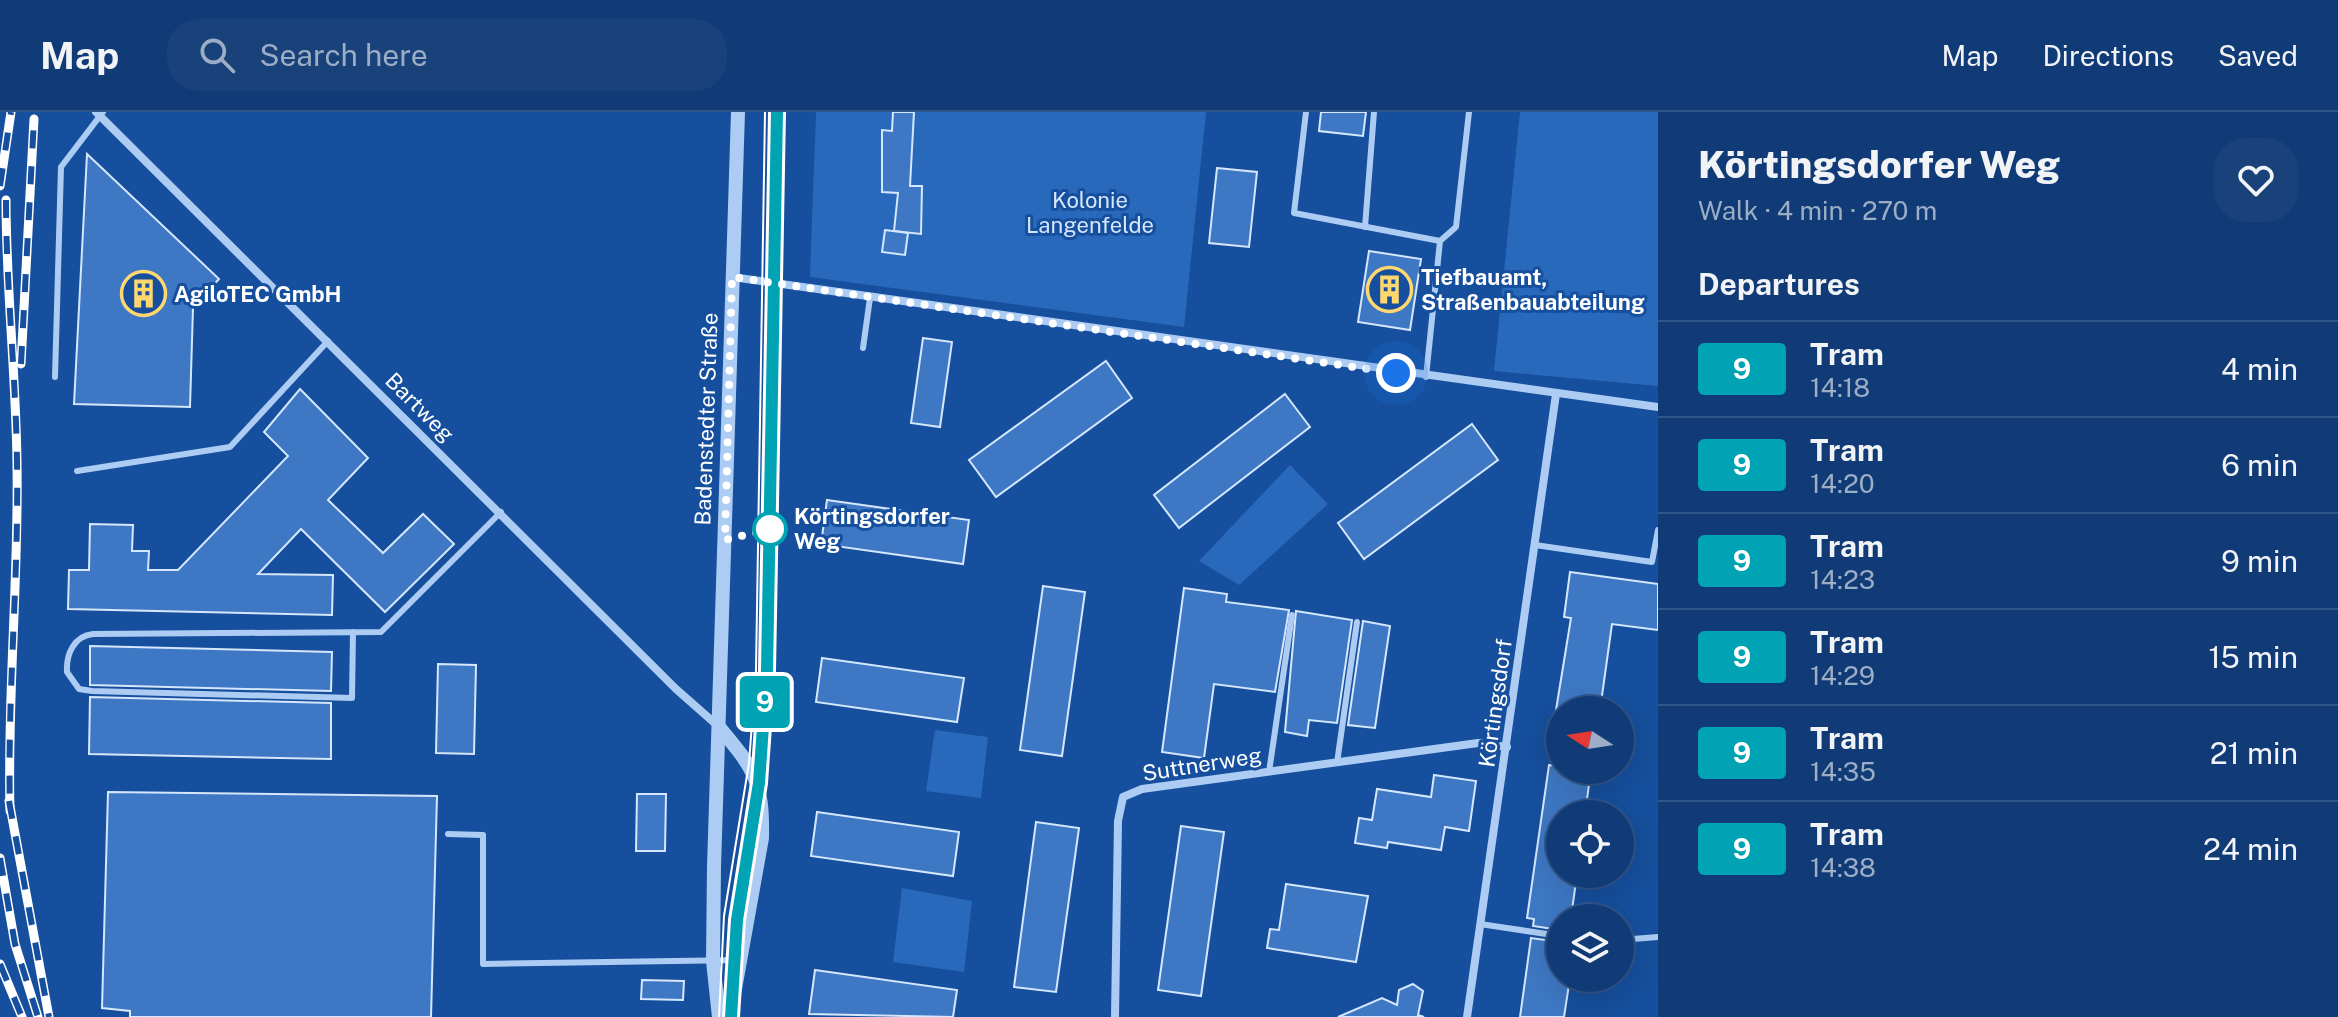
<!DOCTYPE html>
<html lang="en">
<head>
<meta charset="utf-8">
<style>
	body { margin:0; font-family:"Public Sans",sans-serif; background:#19427b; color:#f1f3f6; height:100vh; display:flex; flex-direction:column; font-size:30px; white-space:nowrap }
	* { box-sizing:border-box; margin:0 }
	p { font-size:26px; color:#9cadc5 }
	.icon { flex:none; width:44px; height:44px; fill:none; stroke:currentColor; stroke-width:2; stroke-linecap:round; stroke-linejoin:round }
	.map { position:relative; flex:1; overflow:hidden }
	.panel { display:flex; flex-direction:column; background:#103b76; width:680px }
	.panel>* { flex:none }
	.badge { padding:0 16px; border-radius:6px; font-size:28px; line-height:52px }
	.needle { width:52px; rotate:282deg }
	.fabs { position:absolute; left:1546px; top:584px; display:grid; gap:16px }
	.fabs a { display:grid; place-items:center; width:88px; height:88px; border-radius:50%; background:#103b76; box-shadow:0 8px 32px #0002,0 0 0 2px #305588; font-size:40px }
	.you { position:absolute; width:40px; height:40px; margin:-20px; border:6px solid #fff; border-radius:50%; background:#1a73e8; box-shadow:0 0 0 12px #1a73e833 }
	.map>.badge { position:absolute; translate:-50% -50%; box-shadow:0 0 0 4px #fff }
	h2 { padding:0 40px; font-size:30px; line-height:72px }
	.round { display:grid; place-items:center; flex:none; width:84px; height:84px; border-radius:32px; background:#19427b }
	.headline { display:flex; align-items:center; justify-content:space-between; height:136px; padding:0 40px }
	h1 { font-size:38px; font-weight:800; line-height:60px }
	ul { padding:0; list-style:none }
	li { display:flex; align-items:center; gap:24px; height:96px; padding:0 40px; border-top:2px solid #305588 }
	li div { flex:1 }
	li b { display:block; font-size:30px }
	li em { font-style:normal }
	li .badge { min-width:88px; font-weight:700; text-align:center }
	header { display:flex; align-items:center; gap:48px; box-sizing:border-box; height:112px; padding:0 40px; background:#103b76; border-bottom:2px solid #305588 }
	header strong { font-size:38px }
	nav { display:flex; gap:44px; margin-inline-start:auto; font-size:28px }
	.search { width:560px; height:72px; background:#19427b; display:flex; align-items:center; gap:20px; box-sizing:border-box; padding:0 28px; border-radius:32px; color:#9cadc5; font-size:30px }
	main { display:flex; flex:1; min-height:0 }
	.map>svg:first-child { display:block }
</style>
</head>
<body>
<header>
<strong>Map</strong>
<div class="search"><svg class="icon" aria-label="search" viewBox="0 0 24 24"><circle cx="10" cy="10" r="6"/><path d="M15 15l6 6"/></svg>Search here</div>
<nav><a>Map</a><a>Directions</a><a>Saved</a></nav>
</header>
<main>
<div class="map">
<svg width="1658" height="905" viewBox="0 0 1658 905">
	<rect width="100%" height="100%" fill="#164f9d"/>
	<g fill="#2969bb">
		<polygon points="816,0 1206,0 1184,215 810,165"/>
		<polygon points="1520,0 1658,0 1658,274 1494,259"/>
		<polygon points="1290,353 1328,392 1239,473 1199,449"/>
		<polygon points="935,618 988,625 981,686 926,679"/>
		<polygon points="902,776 972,789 964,860 893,850"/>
	</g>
	<g fill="#3e78c4" stroke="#d5e7fd" stroke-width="2">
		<polygon points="893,0 914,0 910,74 922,74 921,122 894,119 898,81 882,80 882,18 892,19"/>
		<polygon points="1321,0 1366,0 1363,24 1319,19"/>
		<polygon points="87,42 219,167 193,196 190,295 74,292"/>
		<polygon points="1217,56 1257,60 1249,135 1209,131"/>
		<polygon points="885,118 908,121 905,143 882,140"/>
		<polygon points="1369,139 1421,147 1410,218 1358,210"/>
		<polygon points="923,226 952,230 940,315 911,311"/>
		<polygon points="1106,249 1132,286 996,385 969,348"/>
		<polygon points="300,277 368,346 328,388 383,441 423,402 454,432 385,500 301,417 258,462 333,463 332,503 68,497 69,458 89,458 90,412 133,413 132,439 149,439 148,458 178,458 288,344 264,320"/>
		<polygon points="1285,282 1310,315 1179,416 1154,383"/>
		<polygon points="1472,312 1498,348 1364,447 1338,411"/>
		<polygon points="827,388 969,408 963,452 821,432"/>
		<polygon points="1570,460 1658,472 1658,518 1612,512 1600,598 1556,598 1571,506 1564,505"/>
		<polygon points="1043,474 1085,480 1062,644 1020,638"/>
		<polygon points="1184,476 1227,482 1226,490 1289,498 1275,580 1214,572 1204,646 1162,640"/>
		<polygon points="1296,499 1352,508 1337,611 1309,608 1307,624 1285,620"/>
		<polygon points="1363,509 1390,514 1375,616 1348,613"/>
		<polygon points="90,534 332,540 331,579 90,573"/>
		<polygon points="822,546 964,566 957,610 816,590"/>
		<polygon points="438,552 476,553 474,642 436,641"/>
		<polygon points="90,585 331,591 331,647 89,642"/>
		<polygon points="1549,653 1560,654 1560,658 1591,658 1585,702 1560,702 1560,762 1577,762 1571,806 1560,806 1560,818 1533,814 1534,807 1527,806"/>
		<polygon points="1434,663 1476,669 1469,719 1445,715 1441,738 1388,730 1387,736 1355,731 1359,706 1372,708 1377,677 1431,685"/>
		<polygon points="108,680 437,684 431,905 130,905 130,899 102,896"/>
		<polygon points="637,682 666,682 665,739 636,739"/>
		<polygon points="817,700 959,720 953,764 811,744"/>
		<polygon points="1036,710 1079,716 1056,880 1014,875"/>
		<polygon points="1181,714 1224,720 1201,884 1158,878"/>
		<polygon points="1286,772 1368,784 1356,850 1267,836 1270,817 1279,818"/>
		<polygon points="1531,826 1560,830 1560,866 1570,866 1564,905 1520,905"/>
		<polygon points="815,858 957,878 953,905 809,902"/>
		<polygon points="642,868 684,869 683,888 641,887"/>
		<polygon points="1413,872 1423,879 1418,903 1424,905 1338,905 1382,886 1397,893 1399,878"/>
	</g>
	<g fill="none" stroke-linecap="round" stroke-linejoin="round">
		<g stroke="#adccf3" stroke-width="6">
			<polyline points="1306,0 1294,101 1440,129"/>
			<polyline points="1365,115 1374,0"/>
			<polyline points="863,236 870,186"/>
			<polyline points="55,265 61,55 103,0"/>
			<polyline points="1426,265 1440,129 1456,115 1469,0"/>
			<polyline points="77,359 230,335 328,229"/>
			<polyline points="1535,433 1652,450 1658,418"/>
			<path d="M353,520L352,586L92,579L79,577L67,560C66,542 74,524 93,522L381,520L501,400"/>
			<polyline points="1337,651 1357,510"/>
			<polyline points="1269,660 1292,503"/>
			<polyline points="448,722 483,723 483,852 741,848"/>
			<polyline points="1480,812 1560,824"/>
			<polyline points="1620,828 1658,825"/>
		</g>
		<g stroke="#adccf3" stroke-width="8">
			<polyline points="96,0 676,577 718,614"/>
			<polyline points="732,165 1658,295"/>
			<polyline points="1115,905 1118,709 1123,685 1142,677 1478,631 1507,635"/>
			<polyline points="1467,905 1556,282"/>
		</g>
		<g stroke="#adccf3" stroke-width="14">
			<path d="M719,615C755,658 763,669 762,726L730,905"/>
			<polyline points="719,905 713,849 714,755 738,0"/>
		</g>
		<g stroke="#fff" stroke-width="2">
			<polyline points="769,475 777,0"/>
			<path d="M731,897C737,793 758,691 765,587"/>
			<polyline points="719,905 724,804 749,651 756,558 765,0"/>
		</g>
		<defs>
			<g id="rail">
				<polyline points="0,74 11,0"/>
				<path d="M6,88C6,176 16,263 17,351C19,467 7,583 10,699"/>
				<polyline points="21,252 34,7"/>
				<polyline points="9,689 49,905"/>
				<polyline points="0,746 15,832 38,905"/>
				<polyline points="0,852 22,905"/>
			</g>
		</defs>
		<use href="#rail" stroke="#fff" stroke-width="9"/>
		<use href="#rail" stroke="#164f9d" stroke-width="6" stroke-dasharray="18" stroke-linecap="butt"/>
	</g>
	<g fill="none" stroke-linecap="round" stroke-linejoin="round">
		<defs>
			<polyline id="line" points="731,905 737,808 759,671 767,558 777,0"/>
		</defs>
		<use href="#line" stroke="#fff" stroke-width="18"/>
		<use href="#line" stroke="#00a3b4" stroke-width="12"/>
		<polyline stroke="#fff" stroke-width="8" stroke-dasharray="0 14.4" points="770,417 725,428 732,165 1396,261"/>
	</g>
	<defs>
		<symbol id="building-ring" viewBox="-11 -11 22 22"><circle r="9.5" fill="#164f9d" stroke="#ffd76f" stroke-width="1.5"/><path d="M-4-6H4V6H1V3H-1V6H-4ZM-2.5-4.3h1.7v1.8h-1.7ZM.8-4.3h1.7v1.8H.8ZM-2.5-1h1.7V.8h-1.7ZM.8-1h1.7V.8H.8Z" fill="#ffd76f"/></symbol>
	</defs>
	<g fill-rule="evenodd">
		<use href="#building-ring" x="1364" y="152" width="51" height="51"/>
		<use href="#building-ring" x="118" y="156" width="51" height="51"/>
	</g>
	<circle fill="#fff" stroke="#00a3b4" stroke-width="4" cx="770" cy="417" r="16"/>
	<g text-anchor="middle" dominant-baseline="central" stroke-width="6" stroke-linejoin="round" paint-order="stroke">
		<g font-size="22" fill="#d5e7fd" stroke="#164f9d">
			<text x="1090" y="88">Kolonie<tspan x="1090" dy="25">Langenfelde</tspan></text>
		</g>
		<g font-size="22" font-weight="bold" fill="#fff" stroke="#164f9d" text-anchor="start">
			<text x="1421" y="165">Tiefbauamt,<tspan x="1421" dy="25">Straßenbauabteilung</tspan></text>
			<text x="174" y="182">AgiloTEC GmbH</text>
		</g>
		<g font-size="22" fill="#fff" stroke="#164f9d">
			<text transform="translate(420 295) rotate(45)">Bartweg</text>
			<text transform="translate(706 307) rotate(-88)">Badenstedter Straße</text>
			<text transform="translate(1495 591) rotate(-82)">Körtingsdorf</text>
			<text transform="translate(1202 652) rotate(-9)">Suttnerweg</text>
		</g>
		<g font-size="22" font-weight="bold" fill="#fff" stroke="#164f9d" text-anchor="start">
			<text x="794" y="404">Körtingsdorfer<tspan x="794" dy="25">Weg</tspan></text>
		</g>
	</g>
</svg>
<div class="fabs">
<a><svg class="needle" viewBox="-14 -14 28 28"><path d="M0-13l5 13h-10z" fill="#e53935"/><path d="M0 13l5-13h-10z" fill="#9cadc5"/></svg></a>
<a><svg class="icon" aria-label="locate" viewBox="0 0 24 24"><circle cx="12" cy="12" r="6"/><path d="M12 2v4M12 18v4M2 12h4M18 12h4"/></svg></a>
<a><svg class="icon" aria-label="layers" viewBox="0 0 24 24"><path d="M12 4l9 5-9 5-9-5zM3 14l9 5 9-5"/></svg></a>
</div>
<div class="you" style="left:1396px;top:261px"></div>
<b class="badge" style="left:765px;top:590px;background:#00a3b4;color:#fff">9</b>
</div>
<section class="panel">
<div class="headline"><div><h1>Körtingsdorfer Weg</h1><p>Walk · 4 min · 270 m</p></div><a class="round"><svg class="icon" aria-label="heart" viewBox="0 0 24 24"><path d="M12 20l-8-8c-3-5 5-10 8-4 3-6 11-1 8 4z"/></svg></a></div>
<h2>Departures</h2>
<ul>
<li><span class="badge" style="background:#00a3b4;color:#fff">9</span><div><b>Tram</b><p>14:18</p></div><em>4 min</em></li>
<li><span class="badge" style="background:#00a3b4;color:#fff">9</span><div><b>Tram</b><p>14:20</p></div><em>6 min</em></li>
<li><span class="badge" style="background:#00a3b4;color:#fff">9</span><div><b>Tram</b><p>14:23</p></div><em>9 min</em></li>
<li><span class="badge" style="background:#00a3b4;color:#fff">9</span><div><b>Tram</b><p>14:29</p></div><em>15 min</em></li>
<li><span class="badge" style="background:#00a3b4;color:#fff">9</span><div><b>Tram</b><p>14:35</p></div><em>21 min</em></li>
<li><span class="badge" style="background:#00a3b4;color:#fff">9</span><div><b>Tram</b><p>14:38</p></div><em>24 min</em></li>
</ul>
</section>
</main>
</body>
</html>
